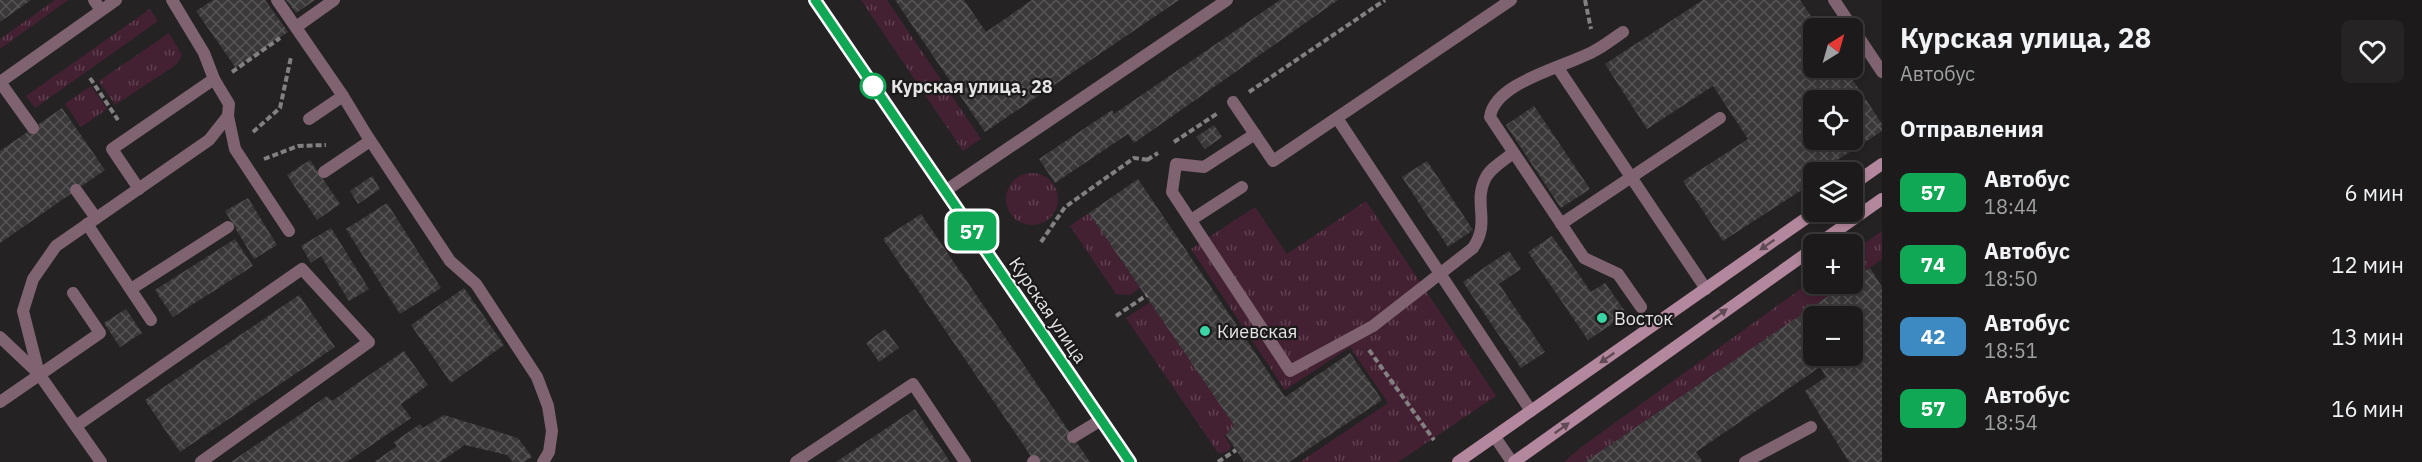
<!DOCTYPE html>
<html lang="ru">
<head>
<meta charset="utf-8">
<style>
	body { margin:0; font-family:"IBM Plex Sans",sans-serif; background:#252323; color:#f1f3f6; height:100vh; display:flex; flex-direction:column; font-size:22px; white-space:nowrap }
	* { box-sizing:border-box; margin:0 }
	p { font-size:20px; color:#a0a1a2 }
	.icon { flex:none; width:33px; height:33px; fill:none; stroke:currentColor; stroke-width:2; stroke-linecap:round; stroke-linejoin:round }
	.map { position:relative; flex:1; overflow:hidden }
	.drawer { display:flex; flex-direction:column; background:#1c1a1a; width:540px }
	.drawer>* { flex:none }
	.badge { padding:0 12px; border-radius:9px; font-size:21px; line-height:39px }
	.needle { width:39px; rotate:37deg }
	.buttons { position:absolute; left:1803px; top:18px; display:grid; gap:12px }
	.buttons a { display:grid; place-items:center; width:60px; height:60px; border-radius:9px; background:#1c1a1a; box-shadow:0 3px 9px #0003,0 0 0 2px #3a3839; font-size:30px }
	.map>.badge { position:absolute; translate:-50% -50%; box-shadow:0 0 0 3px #fff }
	h2 { padding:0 18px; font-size:22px; line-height:54px }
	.round { display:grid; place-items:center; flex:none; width:63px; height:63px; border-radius:9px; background:#252323 }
	.headline { display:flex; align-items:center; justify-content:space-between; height:102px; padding:0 18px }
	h1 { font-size:28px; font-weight:800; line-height:45px }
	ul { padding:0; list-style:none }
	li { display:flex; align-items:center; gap:18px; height:72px; padding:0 18px }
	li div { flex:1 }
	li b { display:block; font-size:22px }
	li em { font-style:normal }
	li .badge { min-width:66px; font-weight:700; text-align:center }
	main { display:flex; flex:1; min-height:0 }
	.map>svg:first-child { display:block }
</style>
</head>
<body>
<main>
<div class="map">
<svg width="1882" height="462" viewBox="0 0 1882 462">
	<defs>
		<pattern id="grass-tufts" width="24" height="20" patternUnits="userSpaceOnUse" patternTransform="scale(1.5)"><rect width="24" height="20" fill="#442033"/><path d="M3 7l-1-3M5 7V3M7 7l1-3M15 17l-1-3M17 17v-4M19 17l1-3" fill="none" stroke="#5f4050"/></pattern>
		<pattern id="building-cross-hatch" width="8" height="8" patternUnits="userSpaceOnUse" patternTransform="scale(1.5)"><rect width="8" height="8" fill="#3b383a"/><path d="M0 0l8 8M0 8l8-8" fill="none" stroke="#575556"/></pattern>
	</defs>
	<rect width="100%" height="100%" fill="#252223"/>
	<g fill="url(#grass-tufts)">
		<polygon points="55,0 68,0 0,49 0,39"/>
		<polygon points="861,0 887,0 981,139 963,151"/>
		<polygon points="150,9 158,21 35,108 26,96"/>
		<polygon points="169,33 182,55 176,65 115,105 99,81"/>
		<polygon points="91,86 107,109 81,127 65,104"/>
		<circle cx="1032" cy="199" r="26"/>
		<polygon points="1366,201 1496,396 1398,462 1300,462 1388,403 1350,347 1285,390 1191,249 1255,207 1287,254"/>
		<polygon points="1089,213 1140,288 1130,295 1116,294 1070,226"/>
		<polygon points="1882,231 1882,259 1853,279 1852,252"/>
		<polygon points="1813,280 1814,284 1846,284 1585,462 1564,462 1580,448"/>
		<polygon points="1150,302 1234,425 1225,436 1231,447 1227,452 1218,453 1126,318"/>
	</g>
	<g fill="url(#building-cross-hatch)" fill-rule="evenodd">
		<polygon points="0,0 31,0 0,22"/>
		<polygon points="213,0 265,0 288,32 236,68 196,11"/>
		<polygon points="286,0 315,0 296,13"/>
		<polygon points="895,0 964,0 986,32 1032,0 1179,0 985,132"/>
		<polygon points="1280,0 1338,0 1134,143 1128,134 1055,183 1039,159 1112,110 1114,114"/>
		<path d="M1703,0H1800L1819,28H1814V68H1845L1882,124V131L1819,172H1814V182L1723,241L1683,181L1748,139L1713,86L1647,129L1605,64ZM1814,100H1852V140H1814Z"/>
		<polygon points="1534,106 1590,189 1561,208 1506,125"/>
		<polygon points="62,108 105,170 0,243 0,151"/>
		<polygon points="1214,125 1222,137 1205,149 1196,137"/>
		<polygon points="310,160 340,204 317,220 287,175"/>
		<polygon points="1427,161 1473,230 1448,247 1402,177"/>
		<polygon points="372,176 380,189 358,204 350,191"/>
		<polygon points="1138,179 1285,397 1350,353 1382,400 1289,462 1244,462 1226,435 1234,425 1089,213"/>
		<polygon points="248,198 277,245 254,259 225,211"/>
		<polygon points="387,203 441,288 400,314 346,229"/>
		<polygon points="921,214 1090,462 1035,462 883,239"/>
		<polygon points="331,228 369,289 349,301 321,256 311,263 301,246"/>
		<polygon points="1552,236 1591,292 1605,283 1627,314 1588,340 1528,252"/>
		<polygon points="235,239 253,266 173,317 155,290"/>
		<polygon points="1509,251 1521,269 1499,284 1545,352 1521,368 1463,282"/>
		<path d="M1870,268L1882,287V462H1849L1805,391L1826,377L1820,367L1696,452L1702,461L1701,462H1585L1846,284H1852V279ZM1814,316H1852V356H1814Z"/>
		<polygon points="464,288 504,345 451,383 411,325"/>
		<polygon points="299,295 335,347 180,452 145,400"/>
		<polygon points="126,309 142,333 120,347 104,323"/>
		<polygon points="885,329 899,348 879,362 866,343"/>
		<polygon points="404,351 428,385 401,404 411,418 347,462 231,462 327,396 332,401"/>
		<polygon points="915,409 950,462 836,462"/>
		<polygon points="444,415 518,438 532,457 524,462 513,462 507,455 465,445 440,462 374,462 397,446 394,442 420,424 423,428"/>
	</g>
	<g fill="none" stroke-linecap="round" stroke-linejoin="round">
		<g stroke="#828081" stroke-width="4" stroke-dasharray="6 3" stroke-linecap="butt">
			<polyline points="1585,0 1591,29"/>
			<polyline points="232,72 280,38"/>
			<polyline points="90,78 118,120"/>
			<polyline points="1249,92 1385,0"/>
			<polyline points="253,132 280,108 291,57"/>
			<polyline points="1174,142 1218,113"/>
			<polyline points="264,159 298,146 326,145"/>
			<polyline points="1147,160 1158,153"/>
			<polyline points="1041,242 1065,207 1134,158 1150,160"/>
			<polyline points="1116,316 1147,295"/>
			<polyline points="1369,350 1434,440"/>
			<polyline points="1218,462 1236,450"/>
		</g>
		<g stroke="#7f6371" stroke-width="12">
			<polyline points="94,0 101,10"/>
			<polyline points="277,0 343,96 366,134 450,261 476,284 537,377 548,406 552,431 549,452 543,462"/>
			<polyline points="1834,0 1882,72"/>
			<polyline points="296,27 334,0"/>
			<path d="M1623,32C1614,38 1605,45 1596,50C1567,67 1495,81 1490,117L1584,258L1618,274L1641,307"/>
			<polyline points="1558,68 1706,289"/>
			<polyline points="0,82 33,128"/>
			<polyline points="1233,102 1273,161 1511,0"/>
			<polyline points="228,116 235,149 289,231"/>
			<polyline points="1337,118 1531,411"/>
			<polyline points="309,119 343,96"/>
			<path d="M1255,134L1204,167L1176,164L1172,192L1290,371L1373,326L1473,248C1491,222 1473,204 1485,179C1490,168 1503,161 1513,153"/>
			<polyline points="324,172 370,141"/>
			<polyline points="139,189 112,149 214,79"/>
			<polyline points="76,190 96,218"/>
			<polyline points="945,191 1227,0"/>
			<polyline points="1191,220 1242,187"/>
			<polyline points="87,224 151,320"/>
			<polyline points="1561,224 1720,118"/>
			<polyline points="131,289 228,227"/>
			<polyline points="0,337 39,374 101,462"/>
			<polyline points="39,374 23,311 33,279 56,246 209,140 228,116 229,104 214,79 204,53 172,0"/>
			<polyline points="0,402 100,333 73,293"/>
			<polyline points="76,426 302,269 369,342 201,462"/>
			<polyline points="1073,437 1101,420"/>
			<polyline points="796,462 913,384 965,462"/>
			<polyline points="1033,462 1034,461"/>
			<polyline points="1745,462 1811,427"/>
		</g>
		<g stroke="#7f6371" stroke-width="12">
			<polyline points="815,0 1130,462"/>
			<polyline points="0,82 116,0"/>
		</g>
		<polyline stroke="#7f6371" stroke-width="12" points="1495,437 1512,462"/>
		<g stroke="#b3879d" stroke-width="12">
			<polyline points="1852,185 1882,164"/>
			<polyline points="1818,244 1882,199"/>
			<polyline points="1458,462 1815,212"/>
			<polyline points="1514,462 1814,248"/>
		</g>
	</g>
	<defs><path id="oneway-solid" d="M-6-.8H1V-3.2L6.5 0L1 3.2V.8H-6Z" transform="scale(1.5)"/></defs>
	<g fill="#5f4a55">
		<use href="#oneway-solid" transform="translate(1767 245) rotate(145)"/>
		<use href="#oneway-solid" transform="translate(1720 314) rotate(-36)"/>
		<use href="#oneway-solid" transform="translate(1607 358) rotate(145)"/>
		<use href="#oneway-solid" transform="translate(1562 428) rotate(-36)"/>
	</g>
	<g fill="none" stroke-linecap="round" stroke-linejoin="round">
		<defs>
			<polyline id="line" points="815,0 1130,462"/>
		</defs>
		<use href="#line" stroke="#fff" stroke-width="14"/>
		<use href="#line" stroke="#10a855" stroke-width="9"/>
	</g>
	<circle fill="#fff" stroke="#10a855" stroke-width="3" cx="873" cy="86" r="12"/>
	<g fill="#3ad4a5" stroke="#1b191a" stroke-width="2">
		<circle cx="1602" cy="318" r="6"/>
		<circle cx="1205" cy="331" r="6"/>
	</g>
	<g text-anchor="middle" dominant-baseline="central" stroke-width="4.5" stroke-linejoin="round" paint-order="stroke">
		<g font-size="18" font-weight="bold" fill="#e5e4e5" stroke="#1b191a" text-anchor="start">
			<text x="891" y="86">Курская улица, 28</text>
		</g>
		<g font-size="18" fill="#e5e4e5" stroke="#1b191a">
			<text transform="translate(1048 310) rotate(56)">Курская улица</text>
		</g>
		<g font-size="18" fill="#e5e4e5" stroke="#1b191a" text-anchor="start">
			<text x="1614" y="318">Восток</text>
			<text x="1217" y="331">Киевская</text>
		</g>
	</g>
</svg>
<div class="buttons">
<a><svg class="needle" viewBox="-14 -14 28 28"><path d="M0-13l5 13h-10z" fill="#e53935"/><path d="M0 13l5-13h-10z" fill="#a0a1a2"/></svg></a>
<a><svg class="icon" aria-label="locate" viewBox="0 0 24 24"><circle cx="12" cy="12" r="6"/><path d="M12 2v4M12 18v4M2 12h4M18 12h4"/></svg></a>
<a><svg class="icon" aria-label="layers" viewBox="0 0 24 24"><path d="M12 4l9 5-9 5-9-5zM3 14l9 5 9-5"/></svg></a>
<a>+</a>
<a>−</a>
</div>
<b class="badge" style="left:972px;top:231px;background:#10a855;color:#fff">57</b>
</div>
<section class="drawer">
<div class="headline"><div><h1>Курская улица, 28</h1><p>Автобус</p></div><a class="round"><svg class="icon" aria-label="heart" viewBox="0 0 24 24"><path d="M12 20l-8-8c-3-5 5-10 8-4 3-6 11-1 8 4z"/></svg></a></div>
<h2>Отправления</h2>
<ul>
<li><span class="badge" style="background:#10a855;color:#fff">57</span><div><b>Автобус</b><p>18:44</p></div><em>6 мин</em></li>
<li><span class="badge" style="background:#10a855;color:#fff">74</span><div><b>Автобус</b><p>18:50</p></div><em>12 мин</em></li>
<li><span class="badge" style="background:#3d8ac2;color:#fff">42</span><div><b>Автобус</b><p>18:51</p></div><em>13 мин</em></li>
<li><span class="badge" style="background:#10a855;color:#fff">57</span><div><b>Автобус</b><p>18:54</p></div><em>16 мин</em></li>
</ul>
</section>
</main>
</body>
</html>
